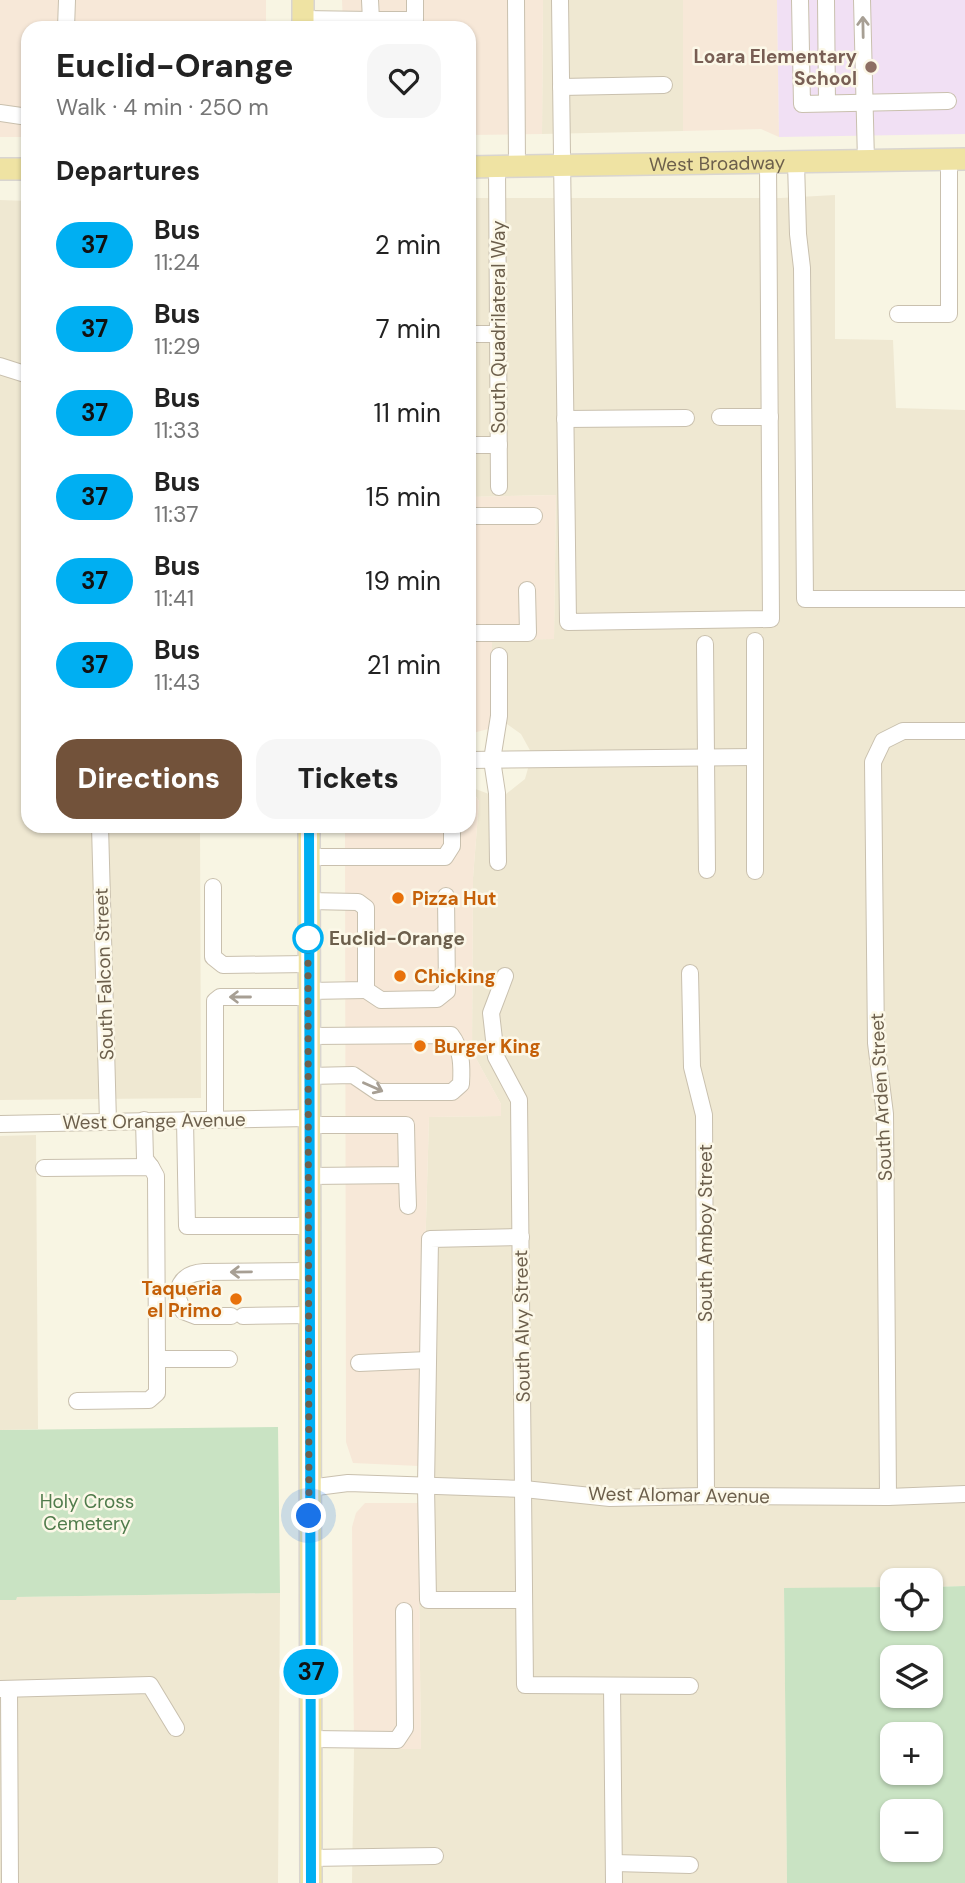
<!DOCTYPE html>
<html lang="en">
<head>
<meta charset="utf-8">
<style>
	body { margin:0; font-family:"DM Sans",sans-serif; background:#f6f6f6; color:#222; height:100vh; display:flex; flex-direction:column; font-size:26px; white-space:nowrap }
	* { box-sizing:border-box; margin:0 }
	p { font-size:23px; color:#767676 }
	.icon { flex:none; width:38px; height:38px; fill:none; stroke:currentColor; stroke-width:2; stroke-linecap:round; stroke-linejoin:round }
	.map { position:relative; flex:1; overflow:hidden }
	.side { position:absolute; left:21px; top:21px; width:455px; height:812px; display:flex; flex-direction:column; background:#fff; border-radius:21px; box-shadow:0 2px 5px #0004 }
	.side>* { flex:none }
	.badge { padding:0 14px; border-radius:23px; font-size:24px; line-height:46px }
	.tools { position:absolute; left:880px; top:1568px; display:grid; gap:14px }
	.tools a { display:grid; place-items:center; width:63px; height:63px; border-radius:14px; background:#fff; box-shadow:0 2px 5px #0004; font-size:35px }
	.you { position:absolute; width:35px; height:35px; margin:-18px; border:5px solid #fff; border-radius:50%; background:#1a73e8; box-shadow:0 0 0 10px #1a73e833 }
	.map>.badge { position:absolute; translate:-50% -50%; box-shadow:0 0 0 4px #fff }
	h2 { padding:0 35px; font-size:26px; line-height:63px }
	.round { display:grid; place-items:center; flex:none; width:74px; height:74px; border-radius:21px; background:#f6f6f6 }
	.headline { display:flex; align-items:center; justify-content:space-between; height:119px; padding:0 35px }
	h1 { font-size:33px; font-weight:800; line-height:52px }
	.button { display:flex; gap:14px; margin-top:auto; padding:14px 35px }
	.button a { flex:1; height:80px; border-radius:21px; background:#72523a; color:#fff; font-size:28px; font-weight:800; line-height:80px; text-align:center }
	.button a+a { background:#f6f6f6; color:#222 }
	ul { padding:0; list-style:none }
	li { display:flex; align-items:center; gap:21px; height:84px; padding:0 35px }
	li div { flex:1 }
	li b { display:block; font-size:26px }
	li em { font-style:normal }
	li .badge { min-width:77px; font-weight:700; text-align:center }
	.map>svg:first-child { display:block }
</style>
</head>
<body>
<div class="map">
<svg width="965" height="1883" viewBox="0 0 965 1883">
	<rect width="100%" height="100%" fill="#f8f5e3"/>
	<g fill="#efe8d2">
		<polygon points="543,0 683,0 683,131 542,134"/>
		<polygon points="835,195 835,339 893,340 896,408 965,410 965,1586 931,1587 931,1580 892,1580 892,1587 784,1589 787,1883 352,1883 354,1749 421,1749 418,1503 429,1117 501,1116 501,1104 472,1051 473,878 479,801 470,787 489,794 506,794 525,779 532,754 521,734 507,724 492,728 492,640 554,639 556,495 469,497 469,198 781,198"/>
		<polygon points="0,200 28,201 28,826 200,826 201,1098 0,1100"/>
		<polygon points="36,1135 38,1429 0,1430 0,1136"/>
		<polygon points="280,1593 278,1883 0,1883 0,1600 16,1600 16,1597"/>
	</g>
	<g fill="#f7e8d8">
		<polygon points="0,0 266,0 266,28 28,28 28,137 0,137"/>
		<polygon points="342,0 543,0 542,134 469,135 469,28 343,28"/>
		<polygon points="683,0 777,0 779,137 761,129 683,131"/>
		<polygon points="556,495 554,639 492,640 492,728 469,734 469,497"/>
		<polygon points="469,787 479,801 473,878 472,1051 501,1104 501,1116 429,1117 419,1466 353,1463 346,1442 345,826 469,826"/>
		<polygon points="365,1503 418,1503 421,1749 354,1749 352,1527 356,1513"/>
	</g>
	<polygon fill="#f1e0f4" points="777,0 965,0 965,134 779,137"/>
	<g fill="#c9e3c3" fill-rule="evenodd">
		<polygon points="278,1427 280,1593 17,1597 16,1600 0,1600 0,1430"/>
		<path d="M965,1586V1883H787L784,1588L892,1587V1619H931V1587ZM931,1657V1696H892V1657ZM892,1734H931V1773H892ZM892,1811H931V1850H892Z"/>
	</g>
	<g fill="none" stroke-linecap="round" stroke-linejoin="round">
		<defs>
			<g id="minor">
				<polyline points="370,0 371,20 415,20 415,0"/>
				<polyline points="516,0 517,167"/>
				<polyline points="560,0 568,622 771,619 768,162"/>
				<polyline points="800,0 802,104 948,101"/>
				<polyline points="826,0 827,103"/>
				<polyline points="862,0 866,161"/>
				<polyline points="303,19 371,20"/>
				<polyline points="66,28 67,0"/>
				<polyline points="561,87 664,85"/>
				<polyline points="0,113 28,117"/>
				<polyline points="796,162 798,234 802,268 805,599 965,599"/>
				<polyline points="497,167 499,487"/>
				<polyline points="898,314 949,314 949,159"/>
				<polyline points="469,334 498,334"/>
				<polyline points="0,366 28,375"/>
				<polyline points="720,417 770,417"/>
				<polyline points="565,419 686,418"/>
				<polyline points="469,445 499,445"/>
				<polyline points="469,516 534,516"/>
				<polyline points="469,633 528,633 527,590"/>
				<polyline points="755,641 755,871"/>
				<polyline points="705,644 707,870"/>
				<polyline points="469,760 755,757"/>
				<polyline points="100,826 108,1122"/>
				<polyline points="309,857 445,857 452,846 452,826"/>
				<polyline points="498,862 497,793 492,760 499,716 499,656"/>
				<polyline points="213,887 213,957 223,965 308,964"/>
				<polyline points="690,973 692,1067 704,1115 706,1496"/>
				<polyline points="505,976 491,1013 496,1057 519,1100 525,1685 690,1686"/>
				<polyline points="366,990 381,1000 437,999 447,991 446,896"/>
				<polyline points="308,991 366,990 366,908 358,902 309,901"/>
				<path d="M309,1036L451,1035C462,1049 462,1067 461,1084L452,1092H378L353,1075L309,1076"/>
				<polyline points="215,1119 215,1001 220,997 309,997"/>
				<polyline points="144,1120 145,1159 151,1167"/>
				<polyline points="185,1120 187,1226 310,1226"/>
				<polyline points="0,1124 309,1118"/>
				<polyline points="309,1125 406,1125 407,1175 309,1176"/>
				<polyline points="44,1168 151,1167 156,1176 157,1359"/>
				<polyline points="407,1175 408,1206"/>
				<polyline points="521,1237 430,1239 426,1486 428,1600 524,1600"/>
				<path d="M231,1316H196L183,1311L177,1296C179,1279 188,1273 204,1272L309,1271"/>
				<polyline points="243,1316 309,1315"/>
				<polyline points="359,1363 428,1360"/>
				<polyline points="77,1401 149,1400 157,1393 157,1359 229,1359"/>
				<polyline points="309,1488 348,1483 524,1489 610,1498 706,1496 888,1497 965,1494"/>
				<polyline points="888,1497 885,1114 876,1043 873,762 883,741 903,731 965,731"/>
				<polyline points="612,1686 614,1883"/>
				<polyline points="0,1689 150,1685 176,1728"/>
				<polyline points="9,1689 10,1883"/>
				<polyline points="311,1739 397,1740 405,1728 404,1611"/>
				<polyline points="310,1858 435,1856"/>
				<polyline points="614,1863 690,1865"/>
			</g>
			<g id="major">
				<polyline points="303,0 303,28"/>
				<path id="s1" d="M469,167L965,159"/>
				<polyline points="0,169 28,169"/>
				<polyline points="309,826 311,1883"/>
			</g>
		</defs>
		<use href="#minor" stroke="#c9c0ae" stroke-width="18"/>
		<use href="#major" stroke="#d9d5d0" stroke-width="24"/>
		<use href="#minor" stroke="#fff" stroke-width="16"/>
		<use href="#major" stroke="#efe3a3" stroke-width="21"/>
	</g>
	<defs><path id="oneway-shaft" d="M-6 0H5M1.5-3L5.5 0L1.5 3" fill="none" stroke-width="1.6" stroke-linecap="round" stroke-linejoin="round" transform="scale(1.75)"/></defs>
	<g stroke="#a79f94">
		<use href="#oneway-shaft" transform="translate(863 27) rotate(-91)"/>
		<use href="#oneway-shaft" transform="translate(240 997) rotate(180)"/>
		<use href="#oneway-shaft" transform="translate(373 1087) rotate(24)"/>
		<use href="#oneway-shaft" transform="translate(241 1272) rotate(179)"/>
	</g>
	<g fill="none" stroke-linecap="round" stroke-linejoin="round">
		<defs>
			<polyline id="line" points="309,826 311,1883"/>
		</defs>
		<use href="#line" stroke="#fff" stroke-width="16"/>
		<use href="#line" stroke="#00aff2" stroke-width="10"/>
		<polyline stroke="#6c5f4c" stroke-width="7" stroke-dasharray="0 12.6" points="308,938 309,1516"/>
	</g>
	<circle fill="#8d6e63" stroke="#fcf8e8" stroke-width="2.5" cx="871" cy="67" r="7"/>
	<g fill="#e8710a" stroke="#fcf8e8" stroke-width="2.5">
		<circle cx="398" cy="898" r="7"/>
		<circle cx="400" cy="976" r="7"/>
		<circle cx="420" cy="1046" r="7"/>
		<circle cx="236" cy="1299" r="7"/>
	</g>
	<circle fill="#fff" stroke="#00aff2" stroke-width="3.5" cx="308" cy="938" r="14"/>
	<g text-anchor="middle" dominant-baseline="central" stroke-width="5" stroke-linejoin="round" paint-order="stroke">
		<g font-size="19" font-weight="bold" fill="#785e54" stroke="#fcf8e8" text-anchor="end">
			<text x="857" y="56">Loara Elementary<tspan x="857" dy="22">School</tspan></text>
		</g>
		<g font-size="19" fill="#6c5f4c" stroke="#fcf8e8">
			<text stroke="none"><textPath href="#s1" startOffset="248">West Broadway</textPath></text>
			<text transform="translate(498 327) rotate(-90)">South Quadrilateral Way</text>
			<text transform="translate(104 974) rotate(-92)">South Falcon Street</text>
			<text transform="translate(881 1097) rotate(-93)">South Arden Street</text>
			<text transform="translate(154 1121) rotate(-1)">West Orange Avenue</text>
			<text transform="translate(705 1233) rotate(-90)">South Amboy Street</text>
			<text transform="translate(522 1326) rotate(-91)">South Alvy Street</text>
			<text transform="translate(679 1495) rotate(1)">West Alomar Avenue</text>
		</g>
		<g font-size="19" font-weight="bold" fill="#c56008" stroke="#fcf8e8" text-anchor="start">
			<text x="412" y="898">Pizza Hut</text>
			<text x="414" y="976">Chicking</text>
			<text x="434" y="1046">Burger King</text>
			<text x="222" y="1288" text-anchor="end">Taqueria<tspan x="222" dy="22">el Primo</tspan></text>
		</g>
		<g font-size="19" font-weight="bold" fill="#6c5f4c" stroke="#fcf8e8" text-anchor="start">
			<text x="329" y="938">Euclid-Orange</text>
		</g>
		<g font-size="19" fill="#507c4c" stroke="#fcf8e8">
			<text x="87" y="1501">Holy Cross<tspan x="87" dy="22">Cemetery</tspan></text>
		</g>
	</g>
</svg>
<div class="tools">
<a><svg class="icon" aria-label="locate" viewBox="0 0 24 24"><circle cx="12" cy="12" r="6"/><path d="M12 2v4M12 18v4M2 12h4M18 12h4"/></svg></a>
<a><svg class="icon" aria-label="layers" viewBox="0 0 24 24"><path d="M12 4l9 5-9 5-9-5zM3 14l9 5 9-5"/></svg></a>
<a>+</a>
<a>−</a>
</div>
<div class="you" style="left:309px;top:1516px"></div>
<b class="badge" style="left:311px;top:1672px;background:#00aff2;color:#111">37</b>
<section class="side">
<div class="headline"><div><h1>Euclid-Orange</h1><p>Walk · 4 min · 250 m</p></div><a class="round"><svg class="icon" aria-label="heart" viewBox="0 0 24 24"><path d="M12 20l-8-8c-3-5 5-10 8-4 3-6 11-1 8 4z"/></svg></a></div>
<h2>Departures</h2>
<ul>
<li><span class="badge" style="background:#00aff2;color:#111">37</span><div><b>Bus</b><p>11:24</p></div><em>2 min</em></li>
<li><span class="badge" style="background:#00aff2;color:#111">37</span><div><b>Bus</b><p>11:29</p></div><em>7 min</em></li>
<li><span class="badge" style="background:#00aff2;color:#111">37</span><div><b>Bus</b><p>11:33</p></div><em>11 min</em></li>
<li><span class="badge" style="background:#00aff2;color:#111">37</span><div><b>Bus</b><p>11:37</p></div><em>15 min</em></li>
<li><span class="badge" style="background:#00aff2;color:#111">37</span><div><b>Bus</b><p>11:41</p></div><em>19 min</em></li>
<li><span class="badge" style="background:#00aff2;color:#111">37</span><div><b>Bus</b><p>11:43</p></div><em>21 min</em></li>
</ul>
<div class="button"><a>Directions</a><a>Tickets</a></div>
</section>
</div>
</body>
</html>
